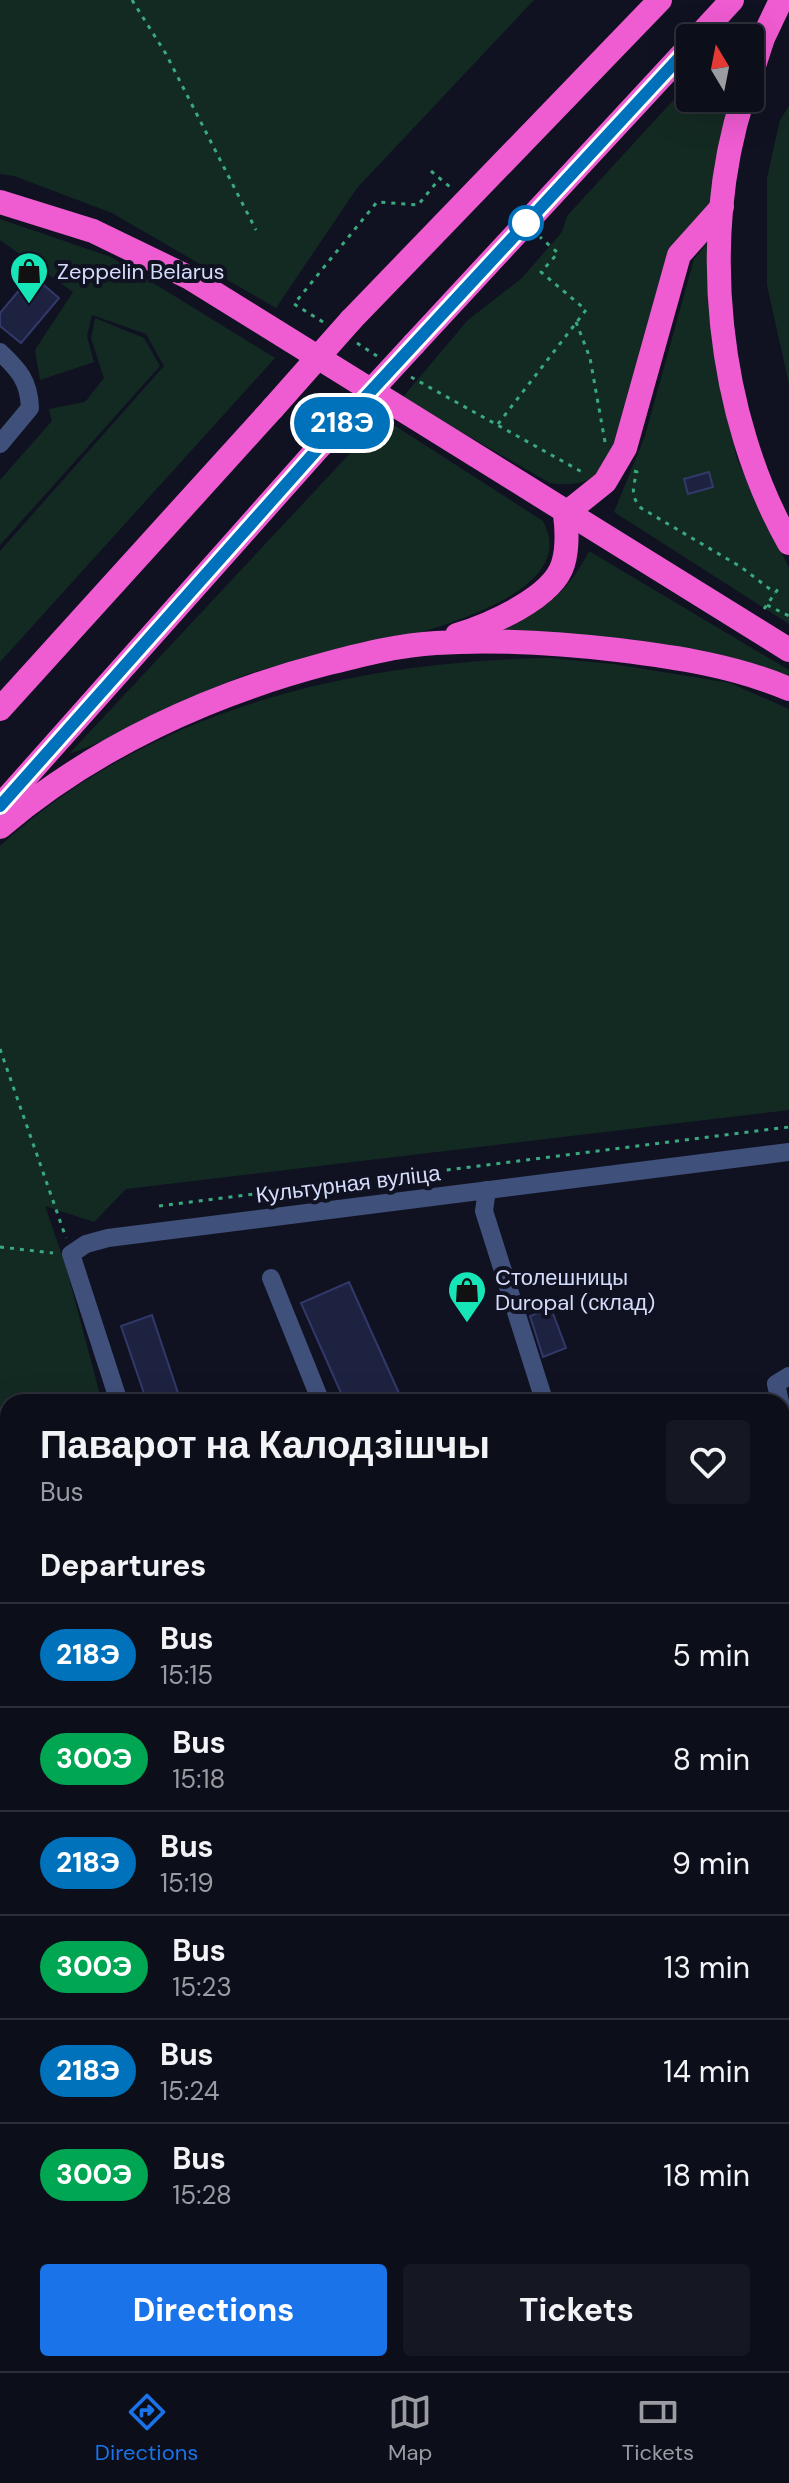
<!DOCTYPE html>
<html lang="en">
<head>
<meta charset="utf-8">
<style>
	body { margin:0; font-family:"DM Sans",sans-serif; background:#151722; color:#f1f3f6; height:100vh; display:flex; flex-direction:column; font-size:30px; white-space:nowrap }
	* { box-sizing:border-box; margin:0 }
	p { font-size:26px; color:#9a9ca2 }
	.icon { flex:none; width:44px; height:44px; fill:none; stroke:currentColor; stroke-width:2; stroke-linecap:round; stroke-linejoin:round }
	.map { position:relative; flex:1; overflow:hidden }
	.panel { position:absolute; left:0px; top:1394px; width:790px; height:978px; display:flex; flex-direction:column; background:#0c0e19; border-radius:24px 24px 0 0; box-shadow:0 8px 32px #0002,0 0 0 2px #2c2e38 }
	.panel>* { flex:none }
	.badge { padding:0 16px; border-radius:26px; font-size:28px; line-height:52px }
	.needle { width:52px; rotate:350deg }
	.controls { position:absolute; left:676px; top:24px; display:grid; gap:16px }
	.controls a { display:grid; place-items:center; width:88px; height:88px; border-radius:8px; background:#0c0e19; box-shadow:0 8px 32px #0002,0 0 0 2px #2c2e38; font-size:40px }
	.map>.badge { position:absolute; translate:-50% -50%; box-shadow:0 0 0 4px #fff }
	h2 { padding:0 40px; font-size:30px; line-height:72px }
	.round { display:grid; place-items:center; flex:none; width:84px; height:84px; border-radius:8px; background:#151722 }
	.headline { display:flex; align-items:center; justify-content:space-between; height:136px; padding:0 40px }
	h1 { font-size:38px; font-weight:700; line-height:60px }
	.button { display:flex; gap:16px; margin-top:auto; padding:16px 40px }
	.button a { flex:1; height:92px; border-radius:8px; background:#1a73e8; color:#fff; font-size:32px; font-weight:700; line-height:92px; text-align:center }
	.button a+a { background:#151722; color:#f1f3f6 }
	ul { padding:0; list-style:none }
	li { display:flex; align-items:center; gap:24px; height:104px; padding:0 40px; border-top:2px solid #2c2e38 }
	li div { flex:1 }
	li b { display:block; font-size:30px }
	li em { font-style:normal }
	li .badge { min-width:88px; font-weight:700; text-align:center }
	.tab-bar { display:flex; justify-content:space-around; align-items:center; height:112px; border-top:2px solid #2c2e38; background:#0c0e19; font-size:22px; color:#9a9ca2 }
	.tab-bar a { display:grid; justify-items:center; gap:4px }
	.tab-bar .active { color:#1a73e8 }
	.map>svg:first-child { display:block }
</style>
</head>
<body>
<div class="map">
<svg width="789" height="2371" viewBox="0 0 789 2371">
	<rect width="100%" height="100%" fill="#101221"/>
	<g fill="#132a22">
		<polygon points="0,0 534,0 357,188 276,308 112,213 14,176 0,174"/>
		<path d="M690,82V98H737L712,196L610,462C596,482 574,487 550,483L402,398L468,320L522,278L562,232L567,216Z"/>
		<polygon points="789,106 789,384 767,285 767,178 780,120"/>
		<polygon points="0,219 111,257 275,358 0,662 0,551 164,366 146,334 92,315 87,336 94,362 40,380 35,350 73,292 0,240"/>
		<polygon points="712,242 724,402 737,459 789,568 789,624 614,512 645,436 694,259 707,243"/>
		<polygon points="95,318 144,338 160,366 0,545 0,480 52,421 49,409 85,402 104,378 91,338"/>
		<path d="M383,418L543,521C597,620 300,656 248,674C186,697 131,732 69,754Z"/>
		<path d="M589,551L789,670V680L494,632C537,616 568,594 589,551Z"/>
		<path d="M549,658L613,664L730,683L789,709V1110L126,1189L94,1222L45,1206L66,1267L102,1402H8V1545L0,1550V846C151,709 349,662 549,658Z"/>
		<polygon points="8,2225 8,2364 235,2364 242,2371 0,2371 0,2229"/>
		<polygon points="296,2364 449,2364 452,2371 267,2371"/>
	</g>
	<g fill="#1d2240" stroke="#32396a" stroke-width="2">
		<polygon points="32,275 59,298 21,343 0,326 0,313"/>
		<polygon points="709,472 713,487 688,494 684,479"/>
		<polygon points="349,1282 403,1402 345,1402 301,1303"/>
		<polygon points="551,1308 566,1348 543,1357 530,1316"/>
		<polygon points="152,1315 181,1402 147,1402 121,1326"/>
	</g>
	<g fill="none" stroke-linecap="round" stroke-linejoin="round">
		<g stroke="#3aa97f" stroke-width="3" stroke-dasharray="4 6" stroke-linecap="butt">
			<polyline points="132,0 166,54 256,230"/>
			<polyline points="431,171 450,187"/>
			<polyline points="323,322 294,304 377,202 418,205 440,178"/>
			<polyline points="576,322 590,358 605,442"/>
			<polyline points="357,343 377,356"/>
			<polyline points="411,377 582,472"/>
			<polyline points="498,424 586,310 541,272 558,253 540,237"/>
			<path d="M634,471L637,472C633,487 630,496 641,508L741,567L775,593"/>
			<polyline points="767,605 789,616"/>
			<polyline points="764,609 780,586"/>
			<polyline points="0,1049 66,1238"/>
			<polyline points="159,1206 789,1127"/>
			<polyline points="0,1247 53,1253"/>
		</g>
		<g stroke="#3f507b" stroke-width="18">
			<path d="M0,352C19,370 29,381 30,408L0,444"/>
			<polyline points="487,1190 484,1211 543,1397"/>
			<polyline points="271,1278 321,1402"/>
			<polyline points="119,1402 71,1254 86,1244 108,1238 789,1152"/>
			<polyline points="780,1402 776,1384 789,1376"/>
			<polyline points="782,1410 789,1440"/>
			<polyline points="0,1659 8,1658"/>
			<polyline points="0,1813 8,1811"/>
			<polyline points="0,2086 8,2085"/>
			<polyline points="449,2364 452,2371"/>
		</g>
		<g stroke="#ef5bd1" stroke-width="24">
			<polyline points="697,38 732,0"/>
			<polyline points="750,78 763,38 781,0"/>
			<path d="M743,98C698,238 717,416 789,543"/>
			<polyline points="0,202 93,231 190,278 789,650"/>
			<polyline points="351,320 660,0"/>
			<polyline points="414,344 690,46"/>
			<path d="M457,635C489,625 553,598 563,564C568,548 567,530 565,514L605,482L625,448L679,255L722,207"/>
			<polyline points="0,709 273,408"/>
			<polyline points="0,806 321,445"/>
			<path d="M0,827C94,747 210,694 329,663C364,654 400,645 436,643C497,639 558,643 618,650C676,657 735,666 789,689"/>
		</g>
		<g stroke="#ef5bd1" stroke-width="24">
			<polyline points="273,408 351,320"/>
			<polyline points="321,445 414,344"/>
		</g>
	</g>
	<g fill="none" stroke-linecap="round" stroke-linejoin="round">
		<defs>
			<polyline id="line" points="0,806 321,445 690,46"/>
		</defs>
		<use href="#line" stroke="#fff" stroke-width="18"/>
		<use href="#line" stroke="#0072bc" stroke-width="12"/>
	</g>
	<defs>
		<symbol id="shop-pin" viewBox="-11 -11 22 30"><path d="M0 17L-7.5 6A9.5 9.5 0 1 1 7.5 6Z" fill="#16e5b7" stroke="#101221"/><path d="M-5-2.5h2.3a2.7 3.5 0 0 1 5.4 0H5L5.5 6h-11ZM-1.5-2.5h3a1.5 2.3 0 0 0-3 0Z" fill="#111"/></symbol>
	</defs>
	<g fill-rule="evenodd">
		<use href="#shop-pin" x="7" y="249" width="44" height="60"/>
		<use href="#shop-pin" x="445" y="1268" width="44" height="60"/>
	</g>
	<circle fill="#fff" stroke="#0072bc" stroke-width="4" cx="526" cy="223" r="16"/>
	<g text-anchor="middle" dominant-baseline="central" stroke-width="8" stroke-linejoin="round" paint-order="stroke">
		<g font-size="22" fill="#d4dcfb" stroke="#101221" text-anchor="start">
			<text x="57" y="271">Zeppelin Belarus</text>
			<text x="495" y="1277">Столешницы<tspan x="495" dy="25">Duropal (склад)</tspan></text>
		</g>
		<g font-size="22" fill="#d4dcfb" stroke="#101221">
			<text transform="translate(348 1184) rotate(-7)">Культурная вуліца</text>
		</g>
	</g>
</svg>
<div class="controls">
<a><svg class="needle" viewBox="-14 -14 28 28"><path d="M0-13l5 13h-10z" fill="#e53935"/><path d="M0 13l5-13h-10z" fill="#9a9ca2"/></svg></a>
</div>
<b class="badge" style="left:342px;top:423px;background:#0072bc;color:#fff">218Э</b>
<section class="panel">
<div class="headline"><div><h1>Паварот на Калодзішчы</h1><p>Bus</p></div><a class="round"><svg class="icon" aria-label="heart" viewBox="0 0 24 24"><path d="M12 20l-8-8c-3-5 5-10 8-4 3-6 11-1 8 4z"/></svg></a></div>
<h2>Departures</h2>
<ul>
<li><span class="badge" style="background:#0072bc;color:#fff">218Э</span><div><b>Bus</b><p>15:15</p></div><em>5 min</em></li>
<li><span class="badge" style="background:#00a651;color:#fff">300Э</span><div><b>Bus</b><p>15:18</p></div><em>8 min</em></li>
<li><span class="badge" style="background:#0072bc;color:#fff">218Э</span><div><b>Bus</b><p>15:19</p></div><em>9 min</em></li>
<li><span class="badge" style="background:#00a651;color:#fff">300Э</span><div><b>Bus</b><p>15:23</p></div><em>13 min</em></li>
<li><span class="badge" style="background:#0072bc;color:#fff">218Э</span><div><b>Bus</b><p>15:24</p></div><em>14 min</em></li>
<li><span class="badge" style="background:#00a651;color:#fff">300Э</span><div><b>Bus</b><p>15:28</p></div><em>18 min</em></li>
</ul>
<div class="button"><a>Directions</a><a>Tickets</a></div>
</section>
</div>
<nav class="tab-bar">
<a class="active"><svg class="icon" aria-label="directions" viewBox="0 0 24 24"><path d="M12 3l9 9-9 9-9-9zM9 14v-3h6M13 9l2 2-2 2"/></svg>Directions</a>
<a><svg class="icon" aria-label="map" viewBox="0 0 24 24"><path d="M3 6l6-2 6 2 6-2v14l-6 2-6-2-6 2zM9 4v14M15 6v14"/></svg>Map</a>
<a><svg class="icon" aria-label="tickets" viewBox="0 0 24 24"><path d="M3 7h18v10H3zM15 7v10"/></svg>Tickets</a>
</nav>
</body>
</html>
